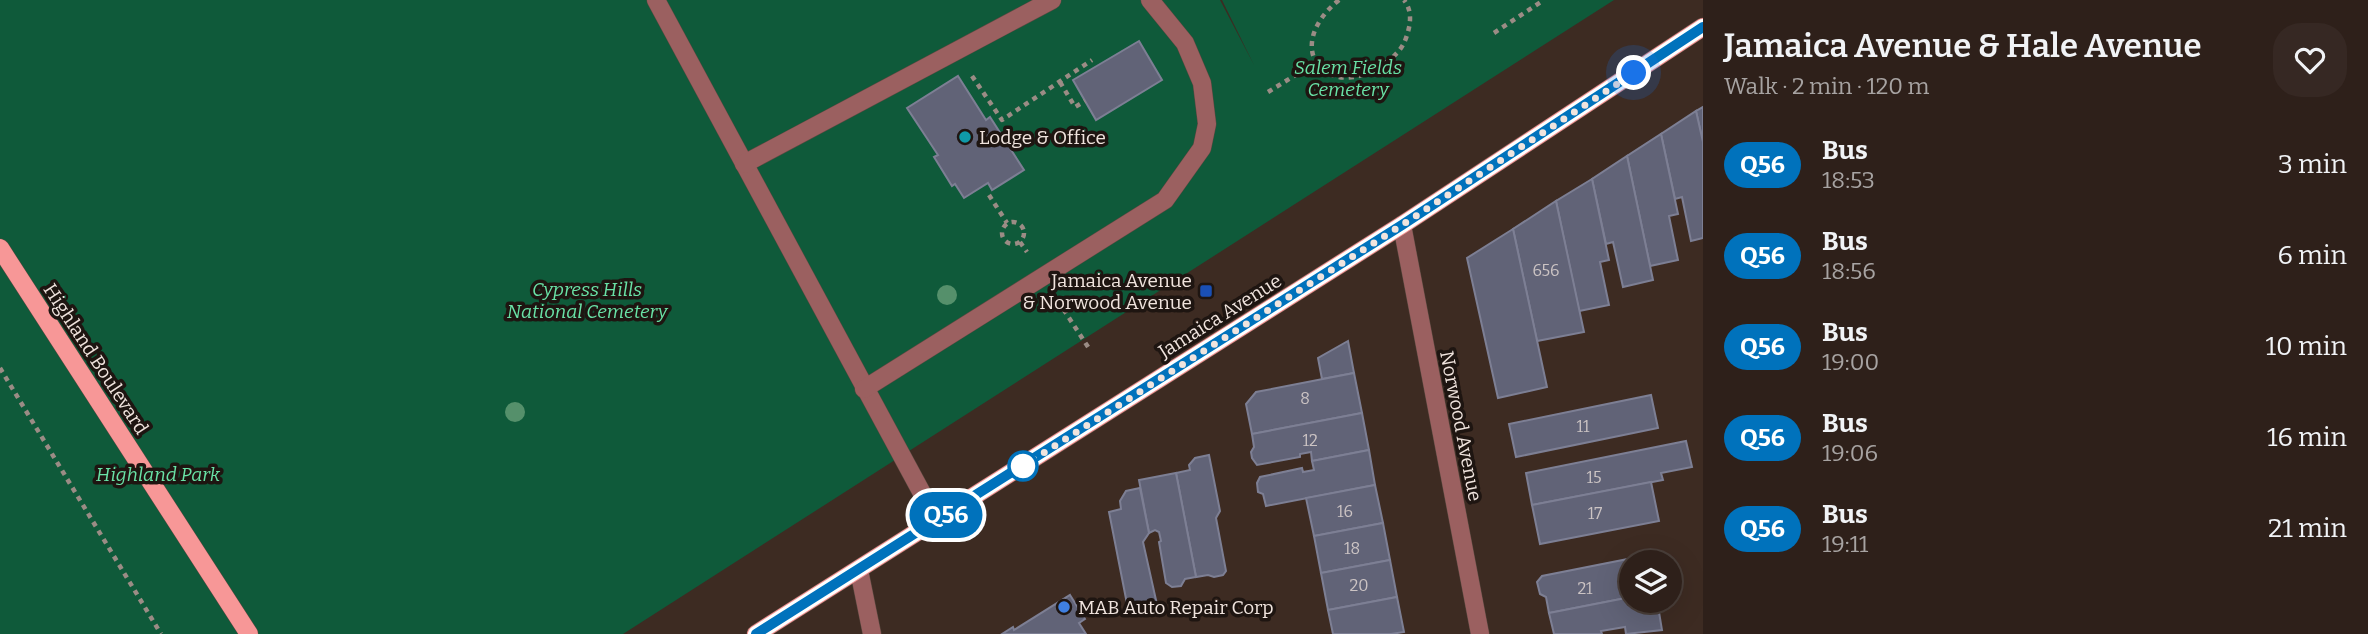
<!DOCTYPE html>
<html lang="en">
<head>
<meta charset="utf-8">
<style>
	body { margin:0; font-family:Bitter,serif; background:#362823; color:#f1f3f6; height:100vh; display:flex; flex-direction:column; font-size:26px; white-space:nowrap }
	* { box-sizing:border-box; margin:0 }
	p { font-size:23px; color:#a7a3a2 }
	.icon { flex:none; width:38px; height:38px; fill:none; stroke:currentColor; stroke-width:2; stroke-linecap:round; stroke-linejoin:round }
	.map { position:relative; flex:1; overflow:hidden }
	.drawer { display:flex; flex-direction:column; background:#2e201a; width:665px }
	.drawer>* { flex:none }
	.badge { padding:0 14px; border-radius:23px; font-size:24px; line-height:46px }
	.buttons { position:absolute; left:1619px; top:550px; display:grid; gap:14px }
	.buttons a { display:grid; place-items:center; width:63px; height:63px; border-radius:50%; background:#2e201a; box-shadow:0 7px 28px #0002,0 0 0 2px #493e39; font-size:35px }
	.you { position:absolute; width:35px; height:35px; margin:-18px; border:5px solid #fff; border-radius:50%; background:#1a73e8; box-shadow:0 0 0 10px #1a73e833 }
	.map>.badge { position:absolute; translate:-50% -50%; box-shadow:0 0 0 4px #fff }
	.round { display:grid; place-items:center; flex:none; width:74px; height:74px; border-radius:28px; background:#362823 }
	.overview { display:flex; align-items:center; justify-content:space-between; height:119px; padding:0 21px }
	h1 { font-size:33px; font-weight:600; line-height:52px }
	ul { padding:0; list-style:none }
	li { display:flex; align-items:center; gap:21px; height:91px; padding:0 21px }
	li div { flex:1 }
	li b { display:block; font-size:26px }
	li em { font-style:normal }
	li .badge { min-width:77px; font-weight:700; text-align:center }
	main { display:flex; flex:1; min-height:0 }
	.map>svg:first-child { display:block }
</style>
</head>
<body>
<main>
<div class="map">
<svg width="1703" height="634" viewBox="0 0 1703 634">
	<rect width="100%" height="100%" fill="#3d2b22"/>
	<polygon fill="#0f5a3a" points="0,0 1220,0 1254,65 1222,0 1614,0 623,634 0,634"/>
	<g fill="#616377" stroke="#7d7f94" stroke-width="2">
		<polygon points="1139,41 1162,80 1096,120 1073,80"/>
		<polygon points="958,76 986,120 990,117 1024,170 992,190 988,183 964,198 955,184 952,186 934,157 938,155 907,108"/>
		<polygon points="1703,107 1703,142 1696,111"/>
		<polygon points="1696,111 1703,142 1703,238 1691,241 1682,197 1675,199 1661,134"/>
		<polygon points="1661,134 1678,214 1669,216 1678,260 1650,266 1627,156"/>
		<polygon points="1627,156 1653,280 1623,287 1613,242 1606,244 1592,179"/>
		<polygon points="1592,179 1609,260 1600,262 1609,305 1579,311 1556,201"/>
		<polygon points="1556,201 1584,332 1537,341 1513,229"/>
		<polygon points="1513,229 1547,387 1498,398 1467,258"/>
		<polygon points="1348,341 1354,373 1322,379 1318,358"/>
		<polygon points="1354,373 1362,413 1252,434 1246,404 1256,392"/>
		<polygon points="1651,395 1658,428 1516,457 1509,424"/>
		<polygon points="1362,413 1369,450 1312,461 1311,452 1300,454 1300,457 1257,465 1252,458 1251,452 1254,447 1252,434"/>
		<polygon points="1686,441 1692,467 1661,473 1663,480 1532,505 1526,473"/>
		<polygon points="1369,450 1375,485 1266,506 1263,494 1258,492 1257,483 1260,477 1302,468 1303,472 1314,470 1312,461"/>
		<polygon points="1209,455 1220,511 1216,518 1226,571 1223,575 1214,577 1208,575 1196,577 1176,473 1190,470 1189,465 1195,458"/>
		<polygon points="1176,473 1196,577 1185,579 1181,586 1172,587 1166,583 1159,542 1161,541 1159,532 1155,530 1149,533 1139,480"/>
		<polygon points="1651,482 1659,521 1540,544 1532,505"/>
		<polygon points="1375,485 1383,523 1314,536 1306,498"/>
		<polygon points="1140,488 1149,533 1143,542 1158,609 1129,614 1109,512 1121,509 1120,501 1126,491"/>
		<polygon points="1383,523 1390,560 1321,573 1314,536"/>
		<polygon points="1648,555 1649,562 1631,562 1631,597 1549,613 1546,597 1540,594 1537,582 1542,576"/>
		<polygon points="1390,560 1397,597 1328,610 1321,573"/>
		<polygon points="1070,595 1085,619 1079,623 1086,634 1002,634 1013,627 1014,630"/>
		<polygon points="1397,597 1404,632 1391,634 1333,634 1328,610"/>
		<polygon points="1631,597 1631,600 1657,600 1662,630 1626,634 1625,627 1601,631 1602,634 1554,634 1549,613"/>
	</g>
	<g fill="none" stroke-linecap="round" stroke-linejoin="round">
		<defs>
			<g id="minor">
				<polyline points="656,0 937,521"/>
				<polyline points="744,164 1052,0"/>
				<polyline points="1402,225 1480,634"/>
				<polyline points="864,389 1165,200 1202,148 1207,124 1202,83 1185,43 1150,0"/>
				<polyline points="859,570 872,634"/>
			</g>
			<g id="major">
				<polyline points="0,248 249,634"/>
				<polyline points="756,634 1402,225 1703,27"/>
			</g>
		</defs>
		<use href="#minor" stroke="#5a4940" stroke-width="19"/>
		<use href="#major" stroke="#5a4940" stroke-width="19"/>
		<g stroke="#9b8c85" stroke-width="4.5" stroke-dasharray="5 5" stroke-linecap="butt">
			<path d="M1339,0C1280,48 1327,104 1384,64C1395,56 1403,49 1407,35C1411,23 1412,10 1404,0"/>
			<polyline points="1494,33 1544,0"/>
			<polyline points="972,76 1002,120 1092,60"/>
			<polyline points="1060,82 1075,107 1085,101"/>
			<polyline points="1268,92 1315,63"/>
			<polyline points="989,195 1007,223"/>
			<circle cx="1013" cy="233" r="11"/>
			<polyline points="1020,242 1027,252"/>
			<polyline points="1058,301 1090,350"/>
			<polyline points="0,368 161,634"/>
		</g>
		<use href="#minor" stroke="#9b6060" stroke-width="18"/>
		<use href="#major" stroke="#f79797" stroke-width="18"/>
	</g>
	<g fill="#55906b">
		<circle cx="947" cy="295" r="10"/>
		<circle cx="515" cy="412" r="10"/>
	</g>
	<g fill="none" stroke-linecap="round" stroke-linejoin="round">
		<defs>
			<polyline id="line" points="756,634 1402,225 1703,27"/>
		</defs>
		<use href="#line" stroke="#fff" stroke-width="16"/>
		<use href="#line" stroke="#0072bc" stroke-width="10"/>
		<polyline stroke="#f0e4de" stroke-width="7" stroke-dasharray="0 12.6" points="1023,466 1402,225 1634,73"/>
	</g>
	<circle fill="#0f9aa8" stroke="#1e1511" stroke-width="2.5" cx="965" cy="137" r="7"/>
	<rect fill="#1a4fb4" stroke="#1e1511" stroke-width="2.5" x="1199" y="284" width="14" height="14" rx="3.5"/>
	<circle fill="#fff" stroke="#0072bc" stroke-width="3.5" cx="1023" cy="466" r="14"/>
	<circle fill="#3f7fe0" stroke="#1e1511" stroke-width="2.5" cx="1064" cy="607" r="7"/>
	<g text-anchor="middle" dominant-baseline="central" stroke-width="7" stroke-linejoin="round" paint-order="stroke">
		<g font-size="16" fill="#ccc4c4">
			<text x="1546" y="270">656</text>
			<text x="1305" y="398">8</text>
			<text x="1583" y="426">11</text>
			<text x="1310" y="440">12</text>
			<text x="1594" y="477">15</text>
			<text x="1345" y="511">16</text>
			<text x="1595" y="513">17</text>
			<text x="1352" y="548">18</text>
			<text x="1359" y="585">20</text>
			<text x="1585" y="588">21</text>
		</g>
		<g font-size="19" font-style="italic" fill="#69e2a6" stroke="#1e1511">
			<text x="1348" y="67">Salem Fields<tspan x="1348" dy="22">Cemetery</tspan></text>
			<text x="587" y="289">Cypress Hills<tspan x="587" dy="22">National Cemetery</tspan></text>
			<text x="158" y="474">Highland Park</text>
		</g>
		<g font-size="19" fill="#f0e4de" stroke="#1e1511" text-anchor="start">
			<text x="979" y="137">Lodge &amp; Office</text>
			<text x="1192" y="280" text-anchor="end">Jamaica Avenue<tspan x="1192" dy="22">&amp; Norwood Avenue</tspan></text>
			<text x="1078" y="607">MAB Auto Repair Corp</text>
		</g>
		<g font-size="19" fill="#f0e4de" stroke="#1e1511">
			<text transform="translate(1220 316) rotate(-32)">Jamaica Avenue</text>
			<text transform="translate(96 359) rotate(57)">Highland Boulevard</text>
			<text transform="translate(1461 426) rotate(79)">Norwood Avenue</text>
		</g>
	</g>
</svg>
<div class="buttons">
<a><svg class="icon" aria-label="layers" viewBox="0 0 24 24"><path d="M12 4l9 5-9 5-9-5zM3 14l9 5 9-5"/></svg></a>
</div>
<div class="you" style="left:1634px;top:73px"></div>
<b class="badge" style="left:946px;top:515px;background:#0072bc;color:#fff">Q56</b>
</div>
<section class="drawer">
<div class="overview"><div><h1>Jamaica Avenue &amp; Hale Avenue</h1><p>Walk · 2 min · 120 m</p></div><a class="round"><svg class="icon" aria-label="heart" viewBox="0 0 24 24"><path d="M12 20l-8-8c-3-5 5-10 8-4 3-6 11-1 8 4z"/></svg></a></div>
<ul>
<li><span class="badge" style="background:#0072bc;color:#fff">Q56</span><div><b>Bus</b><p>18:53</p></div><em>3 min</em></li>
<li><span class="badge" style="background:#0072bc;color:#fff">Q56</span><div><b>Bus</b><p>18:56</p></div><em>6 min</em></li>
<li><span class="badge" style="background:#0072bc;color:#fff">Q56</span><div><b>Bus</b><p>19:00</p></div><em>10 min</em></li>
<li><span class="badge" style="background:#0072bc;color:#fff">Q56</span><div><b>Bus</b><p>19:06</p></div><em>16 min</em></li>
<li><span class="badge" style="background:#0072bc;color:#fff">Q56</span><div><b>Bus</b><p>19:11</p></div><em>21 min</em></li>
</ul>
</section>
</main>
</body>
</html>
